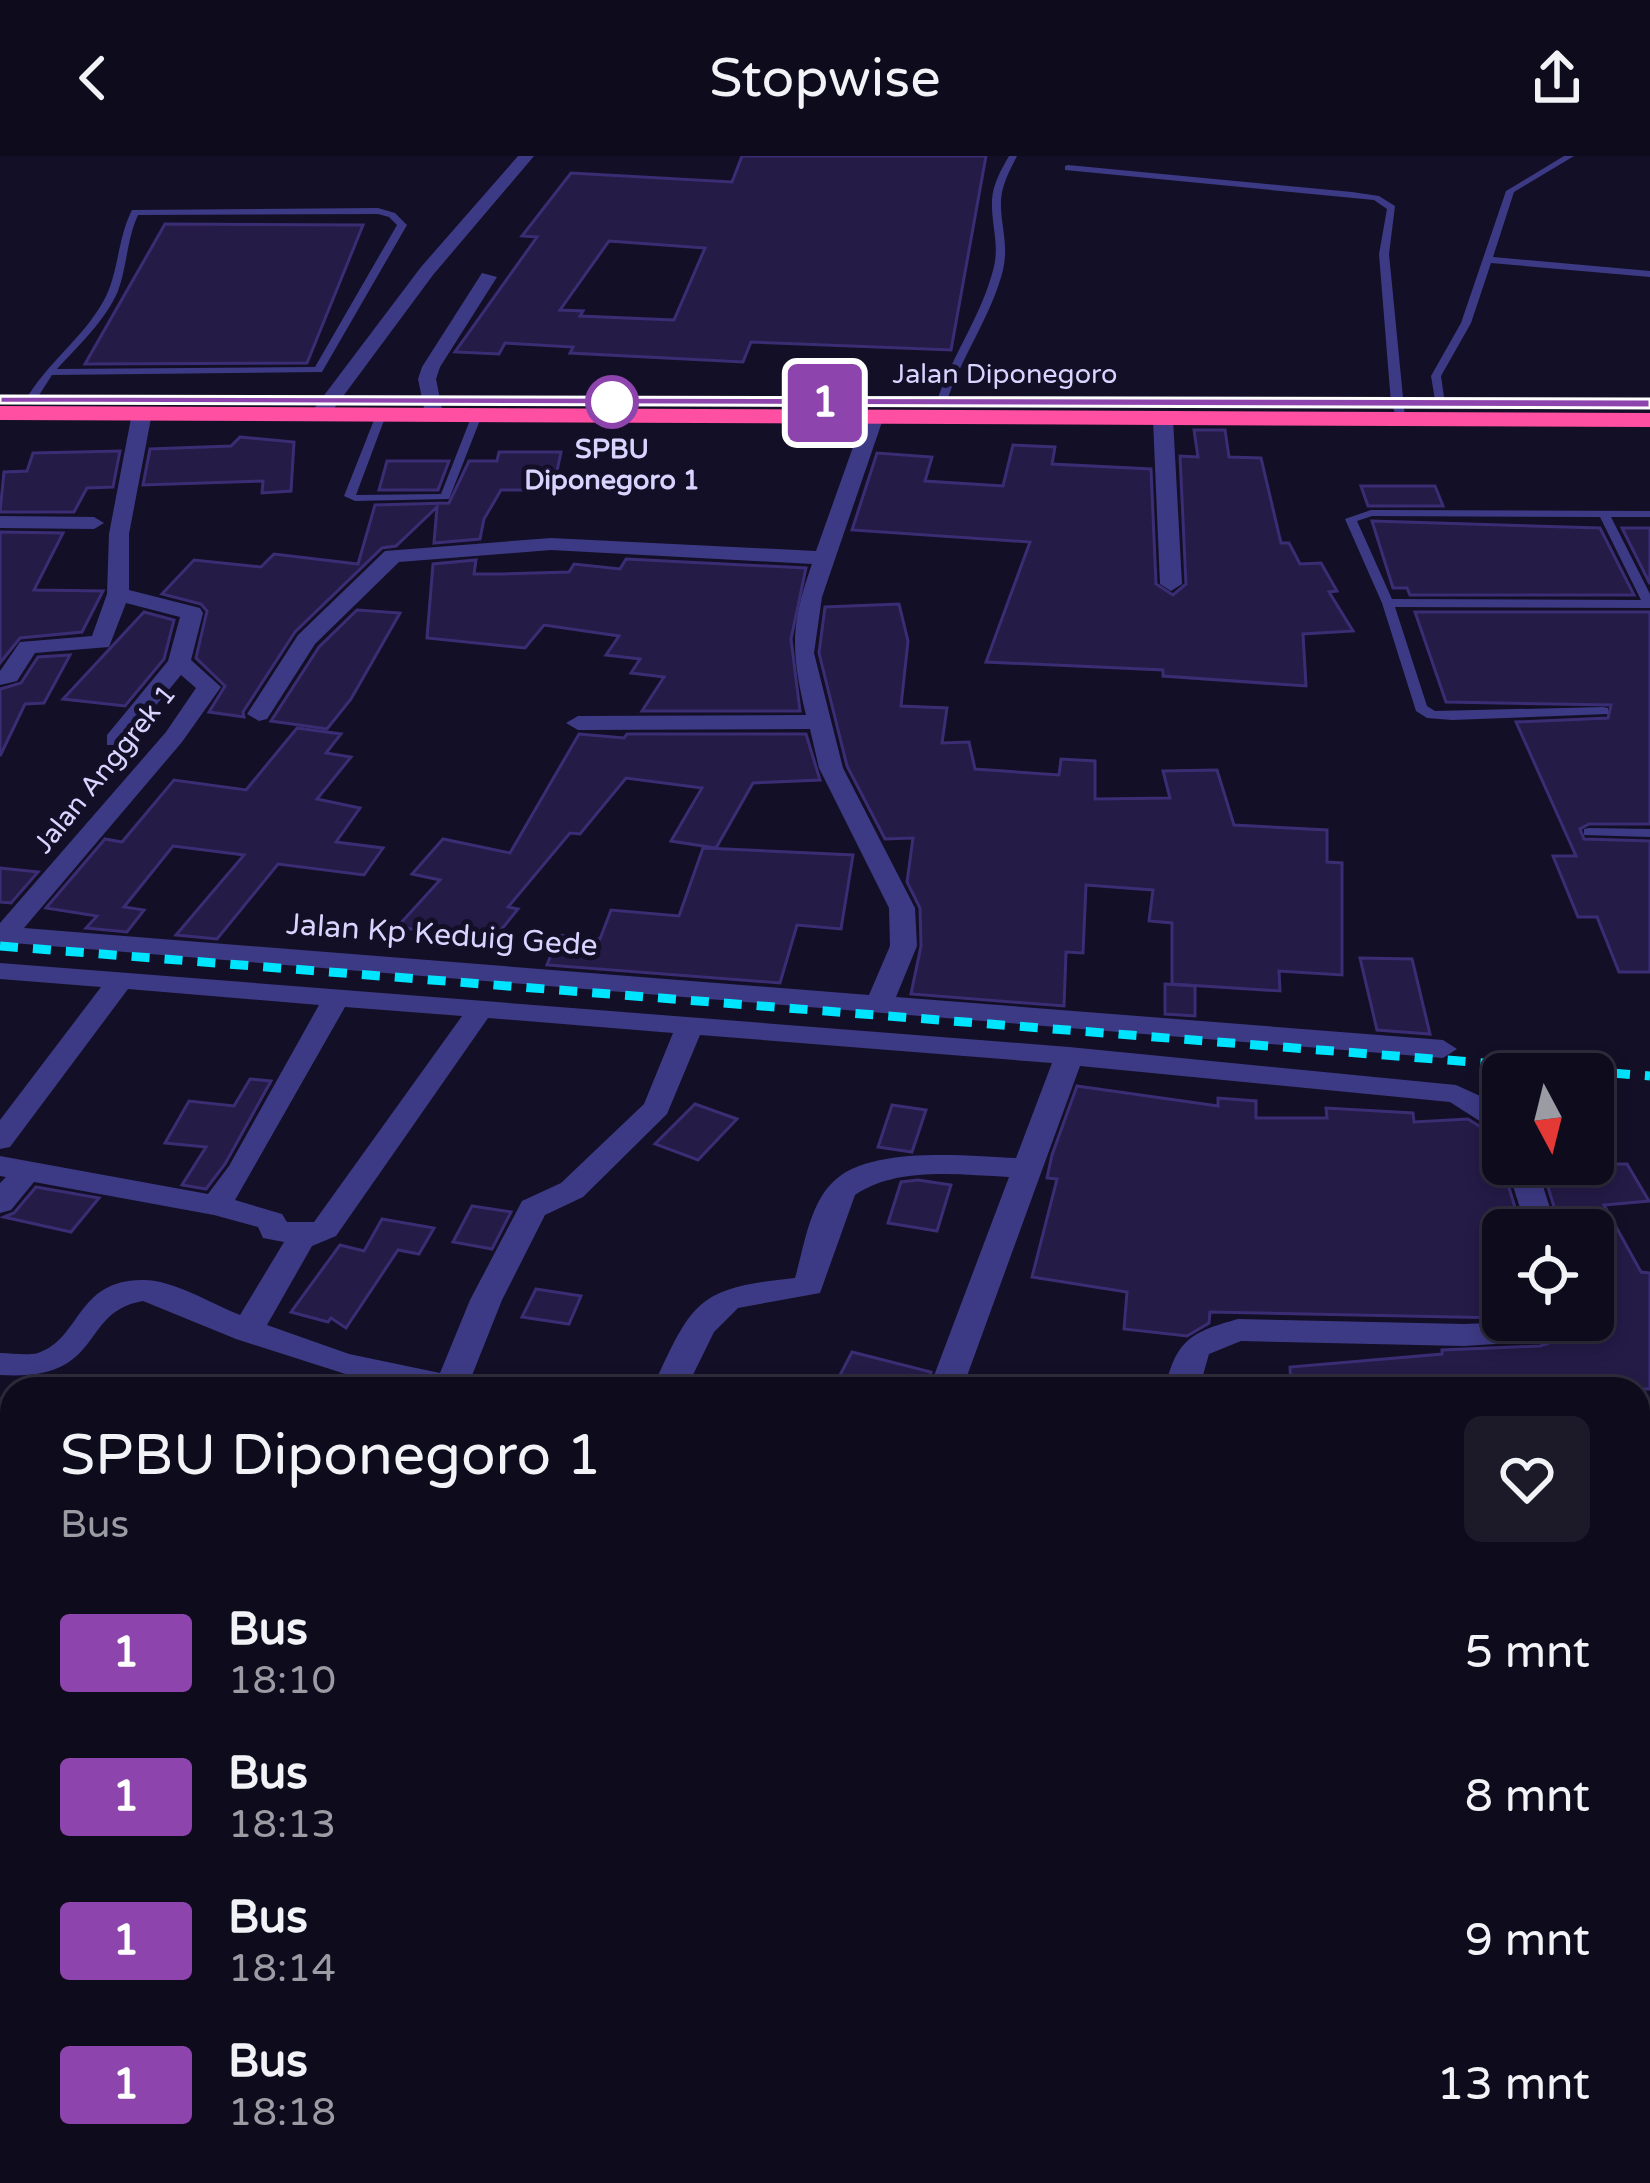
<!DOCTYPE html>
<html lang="id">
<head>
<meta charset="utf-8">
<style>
	body { margin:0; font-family:"Varela Round",sans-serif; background:#1c1929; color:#f1f3f6; height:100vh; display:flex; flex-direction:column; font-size:45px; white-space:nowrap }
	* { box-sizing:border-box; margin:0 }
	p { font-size:39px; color:#9b9ba3 }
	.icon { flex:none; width:66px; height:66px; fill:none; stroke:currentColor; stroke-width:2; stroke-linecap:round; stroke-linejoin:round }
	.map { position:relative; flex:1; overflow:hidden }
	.details { position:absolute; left:0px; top:1221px; width:1650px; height:807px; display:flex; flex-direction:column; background:#0e0b1c; border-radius:36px 36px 0 0; box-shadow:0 6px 18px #0003,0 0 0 3px #2e2b3b }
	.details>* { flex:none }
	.badge { padding:0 24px; border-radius:9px; font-size:42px; line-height:78px }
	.needle { width:78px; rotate:173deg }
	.controls { position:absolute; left:1482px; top:897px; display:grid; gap:24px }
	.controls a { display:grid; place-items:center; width:132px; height:132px; border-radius:18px; background:#0e0b1c; box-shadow:0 6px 18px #0003,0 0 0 3px #2e2b3b; font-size:60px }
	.map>.badge { position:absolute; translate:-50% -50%; box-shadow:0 0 0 6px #fff }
	.round { display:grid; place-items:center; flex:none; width:126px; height:126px; border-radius:18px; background:#1c1929 }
	.headline { display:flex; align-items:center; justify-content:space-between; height:204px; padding:0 60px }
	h1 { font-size:57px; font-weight:600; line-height:90px }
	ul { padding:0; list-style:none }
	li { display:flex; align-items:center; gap:36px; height:144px; padding:0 60px }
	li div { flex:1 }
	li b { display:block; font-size:45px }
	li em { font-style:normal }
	li .badge { min-width:132px; font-weight:700; text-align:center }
	header { display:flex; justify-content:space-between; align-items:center; height:156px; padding:0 60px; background:#0e0b1c; font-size:54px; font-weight:600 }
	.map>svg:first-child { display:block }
</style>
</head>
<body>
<header><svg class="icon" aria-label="back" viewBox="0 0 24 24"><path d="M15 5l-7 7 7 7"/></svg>Stopwise<svg class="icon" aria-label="share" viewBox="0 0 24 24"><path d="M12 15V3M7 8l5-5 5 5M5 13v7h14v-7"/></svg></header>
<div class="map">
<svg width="1650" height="2027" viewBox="0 0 1650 2027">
	<rect width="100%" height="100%" fill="#130f26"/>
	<g fill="#241b47" stroke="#3b2d73" stroke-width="3" fill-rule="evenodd">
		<path d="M742,0H986L951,194L751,186L743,206L570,197L573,191L505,187L499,198L455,196L537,81L522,80L571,17L732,26ZM609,85L705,92L674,164L580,160L583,155L560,154Z"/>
		<polygon points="165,68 363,69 307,207 85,208"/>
		<polygon points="1194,274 1225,274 1229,301 1261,302 1281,387 1289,387 1300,408 1321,407 1337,435 1329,436 1353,475 1303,478 1306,530 1163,520 1163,514 986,506 1030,386 852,374 877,297 932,301 925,325 1003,330 1013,289 1055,291 1052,308 1151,313 1156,428 1173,439 1186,428 1180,300 1198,301"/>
		<polygon points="240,281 294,286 291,335 262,337 263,325 143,329 150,293 231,290"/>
		<polygon points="120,295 113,331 87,332 74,356 0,356 4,316 27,315 33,297"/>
		<polygon points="499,296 561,296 553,334 501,334 484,363 480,383 434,387 437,351 396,390 382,392 295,476 243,556 244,561 209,556 225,530 196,502 207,455 201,448 162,438 194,404 261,411 274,398 358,408 375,349 449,347 469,305 497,305"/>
		<polygon points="387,305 449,305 438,334 379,334"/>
		<polygon points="1361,330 1435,330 1443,350 1368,350"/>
		<polygon points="1372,365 1600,372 1634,439 1410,439 1407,432 1393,432"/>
		<polygon points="1622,372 1650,372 1650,428"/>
		<polygon points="0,376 63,377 34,434 103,435 82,476 20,482 0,507"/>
		<polygon points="626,403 806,412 791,483 800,555 642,555 664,521 631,517 640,503 606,499 619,480 544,469 525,492 427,482 433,408 476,404 474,418 502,418 569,416 574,408 620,413"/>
		<polygon points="899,448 908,485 901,550 947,552 942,587 969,586 975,613 1059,619 1061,603 1095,605 1095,643 1170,642 1163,615 1217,614 1234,669 1327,674 1327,706 1342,707 1342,819 1279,815 1280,835 1172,828 1172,767 1149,765 1153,734 1086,729 1083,797 1066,796 1064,850 911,838 921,790 920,752 907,726 913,682 885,683 847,610 819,497 825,451"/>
		<polygon points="357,454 400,457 351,543 327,573 271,565 319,491"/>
		<polygon points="144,456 174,464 164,503 125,550 63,543"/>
		<polygon points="1415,456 1650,456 1650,668 1589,668 1580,673 1584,683 1650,685 1650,816 1619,816 1597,761 1578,761 1553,700 1576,700 1516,566 1608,562 1611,549 1446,546"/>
		<polygon points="70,499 44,547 25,548 0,600 0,533 21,527 38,501"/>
		<polygon points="297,572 341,578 326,597 351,601 317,643 360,652 336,686 383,692 364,719 278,708 217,783 176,779 244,699 173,690 124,751 144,754 127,776 86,772 97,760 46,752 105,683 122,686 174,624 246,634"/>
		<polygon points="579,578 624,582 627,578 806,578 820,624 753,627 716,692 671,685 702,632 626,622 580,678 570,677 508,751 518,753 488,790 398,770 440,724 412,718 443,683 510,697"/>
		<polygon points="703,692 853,699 841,773 797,769 780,827 547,809 559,779 600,783 611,754 679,760"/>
		<polygon points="0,712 38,716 11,747 0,746"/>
		<polygon points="1360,802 1412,803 1430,878 1377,874"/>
		<polygon points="1165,828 1195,830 1195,860 1165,858"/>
		<polygon points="250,923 271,925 225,1008 206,1033 182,1029 206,991 165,987 189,945 234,950"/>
		<polygon points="1077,930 1218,950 1218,942 1256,945 1256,962 1327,962 1326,952 1413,957 1414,966 1468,963 1500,983 1502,1009 1522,1074 1503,1074 1503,1162 1210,1156 1209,1167 1187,1180 1124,1173 1127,1136 1032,1121 1057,1023 1047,1022 1052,999"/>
		<polygon points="695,948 737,963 698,1004 655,988"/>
		<polygon points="892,949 926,954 912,996 878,991"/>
		<polygon points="1541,1008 1627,1008 1649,1045 1604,1049 1641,1116 1650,1117 1650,1233 1541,1233 1537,1223 1471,1229 1473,1233 1291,1233 1290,1211 1442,1198 1442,1194 1540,1190 1555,1185 1568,1164 1602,1164 1593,1145 1593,1074 1561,1074"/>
		<polygon points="918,1024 951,1029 937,1075 888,1067 901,1026"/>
		<polygon points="36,1031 99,1042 71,1076 4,1061 14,1057"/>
		<polygon points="472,1050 511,1056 492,1093 453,1086"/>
		<polygon points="382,1063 434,1072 419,1098 398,1094 346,1172 331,1162 328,1166 291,1156 340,1089 364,1095"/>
		<polygon points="536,1133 581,1140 569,1168 522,1161"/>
		<polygon points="852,1196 931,1216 925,1233 885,1233 839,1221"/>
	</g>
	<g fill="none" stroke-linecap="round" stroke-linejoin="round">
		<g fill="#3d3a85" fill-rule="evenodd">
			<path d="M1009,0H1017C1010,14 1002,28 1001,44C1000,71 1010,89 1002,118C989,164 960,203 946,248L937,250L936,248C950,203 979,164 992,118C1001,90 991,71 992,44C993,28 1001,14 1009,0Z"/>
			<polygon points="1564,0 1574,0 1514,36 1493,101 1650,115 1650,121 1491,107 1471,167 1441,220 1445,248 1436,250 1431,220 1461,167 1506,35"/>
			<polygon points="1068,9 1352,36 1379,40 1395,50 1389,98 1405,262 1397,262 1391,247 1379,98 1387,53 1374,44 1065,14 1065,10"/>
			<path d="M378,52L395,57L407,69L322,216L52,219L34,247L25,245C46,208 82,183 103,146C119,118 117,83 132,54ZM378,58L389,61L397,69L315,211L57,213C79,189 105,165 118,135C127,110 127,83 138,59Z"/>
			<polygon points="381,256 386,259 356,339 441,338 472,259 481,257 482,259 449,343 355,345 344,340 376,259"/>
			<path d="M1371,354L1650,355V361H1611L1650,438V452L1395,451L1427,550L1435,555L1603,551L1608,552V558L1452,564L1427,562L1416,555L1382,447L1345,363ZM1372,360L1600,361L1641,444L1392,443L1357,365Z"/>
			<polygon points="1589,672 1650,673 1650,681 1584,679 1584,673"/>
			<polygon points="682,2016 711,2016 705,2027 676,2027"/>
			<polygon points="833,2016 857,2016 860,2027 836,2027"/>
		</g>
		<g fill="#3d3a85" fill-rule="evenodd">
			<polygon points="518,0 534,0 433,119 327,262 313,262 313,254 421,111"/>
			<polygon points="482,117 497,121 440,211 436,223 443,258 426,262 418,223 422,211"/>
			<path d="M142,251L152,257L129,378V434L200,452L203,457L191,504L221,531L182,586L24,772L869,839L890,790L889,752L819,612L810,573L578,574L566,567L578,560L806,559C791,496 790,470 812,408L551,394L399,406L315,488L267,563L259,565L247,558L298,479L385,395L551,382L816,395L863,263L873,257L883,263L822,441L814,497L843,612L915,752L917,790L896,841L1443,884L1457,893L1443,902L0,786V767L166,576L196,532L181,519L123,589H107V579L168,505L180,461L126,447L109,491L35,497L17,525L0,529V515L20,486L92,480L107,438L109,378L132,257Z"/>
			<polygon points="1163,257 1173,263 1182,428 1171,435 1160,428 1153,263"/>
			<polygon points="0,360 94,361 104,367 94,373 0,372"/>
			<path d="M0,807L1069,891L1456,929L1498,948L1503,953V980L1450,946L1080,910L967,1220L992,1225L997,1233H929L1009,1021C959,1019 898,1010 855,1039L820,1137L738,1152L714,1176L686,1233H652C693,1144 697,1132 795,1122C804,1092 809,1049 833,1026C869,989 968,1000 1016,1002L1052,907L700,879L667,958L583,1041L545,1059L502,1144L471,1222L485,1233L383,1230L236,1183L143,1145C77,1156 107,1226 0,1219V1197C12,1197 26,1200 38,1197C81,1183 76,1124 142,1124C172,1123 212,1148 240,1159L284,1086L263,1082L258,1071L214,1059L34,1026L11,1054L0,1057V1027L6,1021L0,1020V1000L208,1038L229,1010L319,849L128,833L10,991L0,993V964L101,831L0,823ZM345,851L462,860L314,1066H287L282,1058L235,1044ZM488,862L673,877L644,948L561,1027L522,1045L470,1144L440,1217L349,1198L267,1169L312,1090L336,1080Z"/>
			<polygon points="1506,1008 1536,1008 1557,1074 1527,1074"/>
			<path d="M1238,1163L1464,1168L1564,1164L1551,1182L1540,1185L1464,1190L1241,1185L1209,1198L1199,1233H1165C1176,1184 1191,1176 1238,1163Z"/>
			<polygon points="0,1305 12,1307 12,1333 0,1331"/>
			<polygon points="169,2016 214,2016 209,2027 164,2027"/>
			<polygon points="991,2016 1035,2016 1034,2027 990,2027"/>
		</g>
		<polygon fill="#ff4fa3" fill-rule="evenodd" points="0,250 1650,257 1650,271 0,264"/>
		<polyline stroke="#00e5ff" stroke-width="9" stroke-dasharray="18 15" stroke-linecap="butt" points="0,790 1650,920"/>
	</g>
	<polygon fill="#8e44ad" stroke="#fff" stroke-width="3" points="0,240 1650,243 1650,252 0,247"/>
	<circle fill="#fff" stroke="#8e44ad" stroke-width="6" cx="612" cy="246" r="24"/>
	<g text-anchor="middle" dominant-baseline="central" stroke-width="10" stroke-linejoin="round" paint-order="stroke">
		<g font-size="27" fill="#d9d4ff" stroke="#130f26">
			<text x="1005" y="218">Jalan Diponegoro</text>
			<text transform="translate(105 613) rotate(-51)">Jalan Anggrek 1</text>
		</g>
		<g font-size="27" font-weight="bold" fill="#d9d4ff" stroke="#130f26">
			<text x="612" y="293">SPBU<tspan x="612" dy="31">Diponegoro 1</tspan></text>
		</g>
		<g font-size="30" fill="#d9d4ff" stroke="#130f26">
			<text transform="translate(442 779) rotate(4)">Jalan Kp Keduig Gede</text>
		</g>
	</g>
</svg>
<div class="controls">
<a><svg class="needle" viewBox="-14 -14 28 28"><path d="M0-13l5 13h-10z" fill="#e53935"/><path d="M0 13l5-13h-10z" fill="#9b9ba3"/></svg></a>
<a><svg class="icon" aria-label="locate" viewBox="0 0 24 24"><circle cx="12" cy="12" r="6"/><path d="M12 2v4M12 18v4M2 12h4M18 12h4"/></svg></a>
</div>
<b class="badge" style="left:825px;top:247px;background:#8e44ad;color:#fff">1</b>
<section class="details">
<div class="headline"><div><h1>SPBU Diponegoro 1</h1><p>Bus</p></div><a class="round"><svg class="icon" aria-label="heart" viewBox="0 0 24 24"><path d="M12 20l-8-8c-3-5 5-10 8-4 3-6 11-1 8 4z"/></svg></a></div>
<ul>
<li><span class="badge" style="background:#8e44ad;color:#fff">1</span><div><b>Bus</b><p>18:10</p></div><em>5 mnt</em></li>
<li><span class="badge" style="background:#8e44ad;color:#fff">1</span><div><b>Bus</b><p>18:13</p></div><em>8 mnt</em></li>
<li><span class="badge" style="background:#8e44ad;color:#fff">1</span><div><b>Bus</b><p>18:14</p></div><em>9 mnt</em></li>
<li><span class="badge" style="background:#8e44ad;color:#fff">1</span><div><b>Bus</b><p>18:18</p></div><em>13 mnt</em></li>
</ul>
</section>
</div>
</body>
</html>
